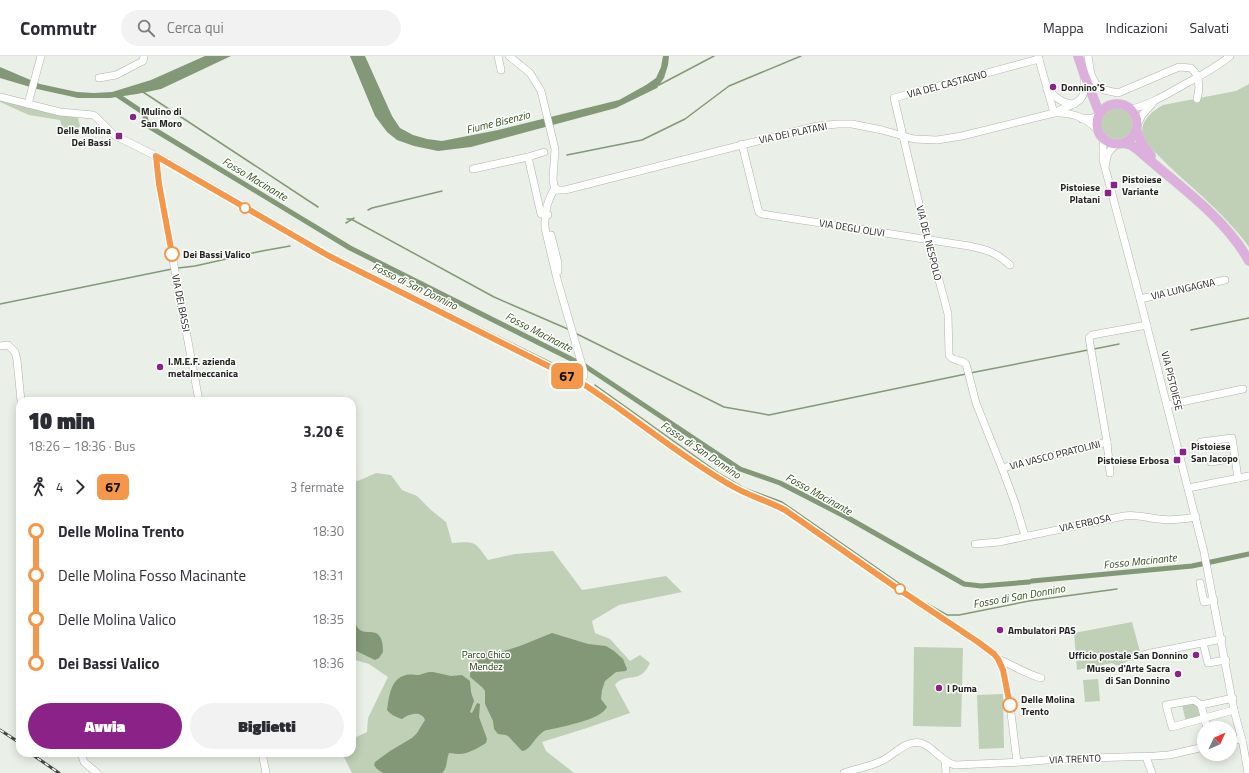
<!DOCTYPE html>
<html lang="it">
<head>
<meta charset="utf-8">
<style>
	body { margin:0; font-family:"Titillium Web",sans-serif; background:#f2f2f3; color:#2b2b33; height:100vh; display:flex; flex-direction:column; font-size:15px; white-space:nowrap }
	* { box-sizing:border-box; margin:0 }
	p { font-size:13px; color:#7c7c81 }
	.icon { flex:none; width:22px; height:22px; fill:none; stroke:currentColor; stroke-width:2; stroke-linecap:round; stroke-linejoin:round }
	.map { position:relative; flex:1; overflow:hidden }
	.details { position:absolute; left:16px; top:341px; width:340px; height:360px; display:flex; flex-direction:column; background:#fff; border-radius:12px; box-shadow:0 2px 10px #0003 }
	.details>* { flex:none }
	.badge { padding:0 8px; border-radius:6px; font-size:14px; line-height:26px }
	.needle { width:26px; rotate:46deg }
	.buttons { position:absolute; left:1197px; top:665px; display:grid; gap:8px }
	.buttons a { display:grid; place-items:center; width:40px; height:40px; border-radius:50%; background:#fff; box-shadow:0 2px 10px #0003; font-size:20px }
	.map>.badge { position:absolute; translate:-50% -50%; box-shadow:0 0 0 2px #fff }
	.legs { display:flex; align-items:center; gap:6px; height:44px; padding:0 12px; font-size:13px }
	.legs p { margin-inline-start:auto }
	.summary { display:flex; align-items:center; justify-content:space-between; height:68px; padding:0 12px }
	h1 { font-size:22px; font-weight:800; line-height:30px }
	.primary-button { display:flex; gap:8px; margin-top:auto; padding:8px 12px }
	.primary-button a { flex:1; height:46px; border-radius:24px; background:#8a2288; color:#fff; font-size:16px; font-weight:800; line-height:46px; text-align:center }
	.primary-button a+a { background:#f2f2f3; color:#2b2b33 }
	ul { padding:0 12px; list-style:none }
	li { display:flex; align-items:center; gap:14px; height:44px; font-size:15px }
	li i { display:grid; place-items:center; width:6px; height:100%; margin:0 5px; background:currentColor }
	li i::after { content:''; width:10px; height:10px; margin:-5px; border:3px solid; border-radius:50%; background:#fff }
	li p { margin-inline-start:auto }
	li:first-child i { background:linear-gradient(#0000 50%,currentColor 0) }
	li:last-child i { background:linear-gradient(currentColor 50%,#0000 0) }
	header { display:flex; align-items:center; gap:24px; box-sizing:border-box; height:56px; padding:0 20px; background:#fff; border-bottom:1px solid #e1e1e2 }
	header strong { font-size:19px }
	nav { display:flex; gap:22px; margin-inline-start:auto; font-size:14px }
	.search { width:280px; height:36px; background:#f2f2f3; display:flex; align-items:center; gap:10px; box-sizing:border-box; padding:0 14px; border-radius:22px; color:#7c7c81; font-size:15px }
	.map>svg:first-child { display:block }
</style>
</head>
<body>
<header>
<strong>Commutr</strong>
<div class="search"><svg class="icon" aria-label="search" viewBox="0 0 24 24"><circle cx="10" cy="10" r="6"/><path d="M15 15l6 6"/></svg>Cerca qui</div>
<nav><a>Mappa</a><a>Indicazioni</a><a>Salvati</a></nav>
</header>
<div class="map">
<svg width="1249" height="717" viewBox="0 0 1249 717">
	<rect width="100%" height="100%" fill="#eaf0e7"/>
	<g fill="#bfd0b6">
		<path d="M1249,28V191C1236,173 1220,157 1203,141C1188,127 1172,114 1158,99C1153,94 1145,88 1143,80C1139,66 1152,55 1163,49L1236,35Z"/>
		<polygon points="0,43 47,56 78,62 80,70 77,73 63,75 60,64 29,59 0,46"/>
		<circle cx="1117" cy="68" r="16"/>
		<path d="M376,417L391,419L402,434L417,440L431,454L446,466L452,487C475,485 475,485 488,504L515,498L553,495L582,534L666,520L682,536L619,549L592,565L595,577L610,583L630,605L640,599L650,607C648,611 646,615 642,618C634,624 622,619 615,629L630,657L587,672L542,686L546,695L574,717H352L342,697H352V683L367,676L368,662L388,621L369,608L352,603V424L358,425Z"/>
		<path d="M1132,566L1142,603C1137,604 1132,604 1128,605C1121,608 1119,612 1112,607L1077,614L1074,577Z"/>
		<polygon points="914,591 963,592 961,671 913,670"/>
		<polygon points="1098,623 1100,645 1085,646 1083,624"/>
		<polygon points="1003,638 1004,692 979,693 977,639"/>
		<polygon points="1195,646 1201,662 1186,666 1182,649"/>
	</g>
	<g fill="#829876">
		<polygon points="205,0 231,0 161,33 137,38 110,42 78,42 37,33 0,22 0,11 40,28 77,36 94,37 112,36 151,24"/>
		<polygon points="350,0 365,0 392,60 400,72 413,79 427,83 442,85 498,74 619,44 646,29 656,22 661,11 663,0 669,0 668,9 664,22 657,32 616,52 471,91 438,95 414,90 397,84 387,76 375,60"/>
		<path d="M352,561C354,565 357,572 360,574C363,576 366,576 370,576C382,576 383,587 383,596L379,602L375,604L352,593Z"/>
		<path d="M552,577L588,588L606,590L614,595L623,603L627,613L626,615L616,616L605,625L602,634L601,643L607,651C601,664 561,671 547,674C537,676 531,695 522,695L509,681L506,679L498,678L494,673L493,665L485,648V635L482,631L470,621C469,613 479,603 484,597C509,597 529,586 552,577Z"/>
		<path d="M429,616H433L451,620L462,619L470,625L471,636L474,645L470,656L472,657L477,647L480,648L479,661L487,683L486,687C480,691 466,699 458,698C455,698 452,697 449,697C446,704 448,711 442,717H383L377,713L374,709L375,706L390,695L412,682L417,677L425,664C421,654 409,658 402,663C396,661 391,659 387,654C389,641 390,623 406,619C410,618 415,619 419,619C422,618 425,617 429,616Z"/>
	</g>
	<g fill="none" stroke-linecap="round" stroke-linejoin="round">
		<g stroke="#829876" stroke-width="1.5">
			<polyline points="659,29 714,0"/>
			<polyline points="143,36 318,151"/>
			<polyline points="567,99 642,84 685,63 729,30 801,0"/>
			<polyline points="368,154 372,152 442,135"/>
			<polyline points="347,163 351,163 494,241 570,274"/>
			<polyline points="346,167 354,162"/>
			<polyline points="178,212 195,210 262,195 290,190"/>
			<polyline points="414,239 574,318"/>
			<polyline points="0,248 172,213"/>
			<polyline points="1191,274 1249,262"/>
			<polyline points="575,277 724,351 769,359 966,318"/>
			<polyline points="1094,293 1119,288"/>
			<polyline points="970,317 1088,294"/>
			<polyline points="595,329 720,418 744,432 782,446 903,530"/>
			<polyline points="926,547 947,559 959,559 1029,545 1117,533"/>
		</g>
		<g stroke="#829876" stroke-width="5">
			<polyline points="117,39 144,57 147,68 150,71 350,192 585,310 740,413 780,427 850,463 964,528 981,530 1029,526"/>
			<polyline points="1032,525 1192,510 1249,498"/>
		</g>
		<defs>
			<g id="minor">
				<polyline points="498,0 501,14"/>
				<polyline points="509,0 530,17 541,35 555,93 553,123 554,130 557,134"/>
				<polyline points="1038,0 1054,57"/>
				<path d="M1088,0L1091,19L1097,30L1104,34L1118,37L1179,11L1191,12C1200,20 1200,32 1197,43"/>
				<polyline points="99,22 116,19 143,5 144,0"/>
				<path d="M1047,33C1055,41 1063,48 1074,48"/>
				<polyline points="0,41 60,56 93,59 96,61 114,79 166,105 329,200 580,326 601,340 715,420 745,437 771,447 785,454 894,530 978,586 994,598 998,603 1003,614 1010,649 1017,706"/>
				<polyline points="28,48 41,0"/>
				<path d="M1131,53C1152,48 1169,37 1187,27C1202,19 1217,11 1230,0"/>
				<path d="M1058,55C1074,47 1087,47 1084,25"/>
				<polyline points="1082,63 1092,62 1098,60"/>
				<polyline points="1136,71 1142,59 1152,48"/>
				<polyline points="1103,82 1103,104 1140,243 1204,496 1234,654 1243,688 1248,717"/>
				<path d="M742,88L758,153L759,156L762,158L969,190C988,194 995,196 1010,209"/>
				<polyline points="544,96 528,101 541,158 548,159"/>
				<polyline points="156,100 159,128 199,345"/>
				<path d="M1106,108C1106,99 1109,94 1117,88"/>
				<polyline points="473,113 528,101"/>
				<path d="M555,132C548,143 544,158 545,172L557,223L584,316V320L580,326"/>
				<path d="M558,134H565L817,70L838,68H852L882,74L914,83L937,84L962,80L1054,57C1072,56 1084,61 1097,73"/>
				<polyline points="551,179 558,207 558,215"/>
				<polyline points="1140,243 1225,224"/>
				<polyline points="0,290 8,289 15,296 17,304 21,345"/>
				<polyline points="1167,349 1243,333"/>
				<polyline points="1107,386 1110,417"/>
				<polyline points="1201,386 1232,382 1238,422"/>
				<polyline points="1211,406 1235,402"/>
				<polyline points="1002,412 1107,386 1089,282 1092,279 1147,269"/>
				<polyline points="1188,432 1249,420"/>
				<path d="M1025,480L1015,447L1002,412L976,347L966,308C961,303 953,306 949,299L948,258L921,156L894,42L1039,3"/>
				<path d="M975,488L999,486L1124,460C1136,458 1147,462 1159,463C1171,465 1184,463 1196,461"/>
				<polyline points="1200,527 1204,546 1214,544"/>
				<polyline points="1203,587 1208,607 1226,604"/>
				<polyline points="1146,598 1222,583"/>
				<path d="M998,603C1013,609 1026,618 1041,622"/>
				<polyline points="1201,649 1233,642"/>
				<polyline points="1207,672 1201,649 1194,644 1166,649 1172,671 1234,654"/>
				<polyline points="1230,685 1242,683"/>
				<polyline points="81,697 84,706 97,717"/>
				<polyline points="262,697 266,717"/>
				<polyline points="1146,701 1152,717"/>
				<polyline points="945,704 946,717"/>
				<path d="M844,717C855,713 868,711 879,706C893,701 905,683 921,687C934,691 941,706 955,709L1023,706L1057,703L1155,700L1169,699L1204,691"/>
			</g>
			<g id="major">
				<polyline points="1078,0 1084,18 1099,56"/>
				<circle cx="1117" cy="68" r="20"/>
				<polyline points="1136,73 1141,86 1151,100"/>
				<path d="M1123,87L1131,89L1138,94C1176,128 1224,160 1249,205"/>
			</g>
		</defs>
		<use href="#minor" stroke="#aeb3ab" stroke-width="8"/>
		<use href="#major" stroke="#cecece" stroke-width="10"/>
		<use href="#minor" stroke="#fff" stroke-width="7"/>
		<use href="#major" stroke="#ddafdc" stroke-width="9"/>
		<defs>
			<g id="rail">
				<polyline points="0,674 20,687"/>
				<polyline points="30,697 59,717"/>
			</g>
		</defs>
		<use href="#rail" stroke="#444743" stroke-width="3"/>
		<use href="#rail" stroke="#fff" stroke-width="1.5" stroke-dasharray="4.5" stroke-linecap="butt"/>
	</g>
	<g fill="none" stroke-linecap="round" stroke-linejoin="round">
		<defs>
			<path id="line-1" d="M172,198L159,128L156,100L329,200L580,326C632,359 679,400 732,430C749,440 768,445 785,454L894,530L978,586L994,598L998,603L1003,614L1010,649"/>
		</defs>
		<use href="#line-1" stroke="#fff" stroke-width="9"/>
		<use href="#line-1" stroke="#f4974b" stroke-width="6"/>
	</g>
	<g fill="#8a2288" stroke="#fff" stroke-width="1.5">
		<circle cx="1053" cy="31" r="4"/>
		<circle cx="133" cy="61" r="4"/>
		<rect x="115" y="76" width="8" height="8" rx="2"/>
		<rect x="1110" y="125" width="8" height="8" rx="2"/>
		<rect x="1104" y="133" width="8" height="8" rx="2"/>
		<circle cx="160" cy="311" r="4"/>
		<rect x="1179" y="392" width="8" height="8" rx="2"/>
		<rect x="1173" y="400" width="8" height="8" rx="2"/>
		<circle cx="1000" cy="574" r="4"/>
		<circle cx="1196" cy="599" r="4"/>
		<circle cx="1178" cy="618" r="4"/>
		<circle cx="939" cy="632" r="4"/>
	</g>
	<g fill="#fff" stroke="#f4974b" stroke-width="2">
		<circle cx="245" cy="152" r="5"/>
		<circle cx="172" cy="198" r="7"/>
		<circle cx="900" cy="533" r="5"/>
		<circle cx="1010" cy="649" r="7"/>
	</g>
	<g text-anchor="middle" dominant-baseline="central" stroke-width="3" stroke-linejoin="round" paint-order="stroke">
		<g font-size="10" fill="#20221f" stroke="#fff">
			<text transform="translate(947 28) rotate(-15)">VIA DEL CASTAGNO</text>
			<text transform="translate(793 77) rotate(-12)">VIA DEI PLATANI</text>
			<text transform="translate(852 172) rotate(9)">VIA DEGLI OLIVI</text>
			<text transform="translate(929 187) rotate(76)">VIA DEL NESPOLO</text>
			<text transform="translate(1183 233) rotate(-13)">VIA LUNGAGNA</text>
			<text transform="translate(181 247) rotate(79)">VIA DEI BASSI</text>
			<text transform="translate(1172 325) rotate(76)">VIA PISTOIESE</text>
			<text transform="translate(1055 399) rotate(-14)">VIA VASCO PRATOLINI</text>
			<text transform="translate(1085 467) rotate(-12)">VIA ERBOSA</text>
			<text transform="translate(1075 703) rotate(-2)">VIA TRENTO</text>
		</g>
		<g font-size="10" font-weight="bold" fill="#20221f" stroke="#fff" text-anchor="start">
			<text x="1061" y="31">Donnino'S</text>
			<text x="141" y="55">Mulino di<tspan x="141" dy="12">San Moro</tspan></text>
			<text x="111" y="74" text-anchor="end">Delle Molina<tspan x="111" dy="12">Dei Bassi</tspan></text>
			<text x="1122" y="123">Pistoiese<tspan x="1122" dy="12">Variante</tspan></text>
			<text x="1100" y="131" text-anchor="end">Pistoiese<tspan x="1100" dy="12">Platani</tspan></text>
			<text x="168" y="305">I.M.E.F. azienda<tspan x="168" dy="12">metalmeccanica</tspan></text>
			<text x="1191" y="390">Pistoiese<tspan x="1191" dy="12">San Jacopo</tspan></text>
			<text x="1169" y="404" text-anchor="end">Pistoiese Erbosa</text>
			<text x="1008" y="574">Ambulatori PAS</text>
			<text x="1188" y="599" text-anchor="end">Ufficio postale San Donnino</text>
			<text x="1170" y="612" text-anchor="end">Museo d'Arte Sacra<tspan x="1170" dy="12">di San Donnino</tspan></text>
			<text x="947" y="632">I Puma</text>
		</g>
		<g font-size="10" font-weight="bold" fill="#20221f" stroke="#fff" text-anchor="start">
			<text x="183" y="198">Dei Bassi Valico</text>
			<text x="1021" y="643">Delle Molina<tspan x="1021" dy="12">Trento</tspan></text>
		</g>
		<g font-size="10" fill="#153100" stroke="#fff">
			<text x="486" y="598">Parco Chico<tspan x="486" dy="12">Mendez</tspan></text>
		</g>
		<g font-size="11" font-style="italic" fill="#314f1d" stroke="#fff">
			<text transform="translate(498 66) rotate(-14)">Fiume Bisenzio</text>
			<text transform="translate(255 123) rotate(31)">Fosso Macinante</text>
			<text transform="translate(415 230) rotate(26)">Fosso di San Donnino</text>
			<text transform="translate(539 276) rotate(27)">Fosso Macinante</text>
			<text transform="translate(701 394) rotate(34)">Fosso di San Donnino</text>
			<text transform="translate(819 438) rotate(29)">Fosso Macinante</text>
			<text transform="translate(1140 505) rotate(-6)">Fosso Macinante</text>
			<text transform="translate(1019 540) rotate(-10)">Fosso di San Donnino</text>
		</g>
	</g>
</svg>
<div class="buttons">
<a><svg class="needle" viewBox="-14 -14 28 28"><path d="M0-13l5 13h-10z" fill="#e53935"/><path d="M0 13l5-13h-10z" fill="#7c7c81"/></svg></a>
</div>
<b class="badge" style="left:567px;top:320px;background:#f4974b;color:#111">67</b>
<section class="details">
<div class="summary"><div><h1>10 min</h1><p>18:26 – 18:36 · Bus</p></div><b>3.20 €</b></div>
<div class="legs"><svg class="icon" aria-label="walk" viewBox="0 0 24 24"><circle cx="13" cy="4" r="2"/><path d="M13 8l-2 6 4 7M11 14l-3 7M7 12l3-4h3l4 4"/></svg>4<svg class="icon" aria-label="forward" viewBox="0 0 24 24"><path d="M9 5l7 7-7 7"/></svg><b class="badge" style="background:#f4974b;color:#111">67</b><p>3 fermate</p></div>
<ul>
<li><i style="color:#f4974b"></i><b>Delle Molina Trento</b><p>18:30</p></li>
<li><i style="color:#f4974b"></i><span>Delle Molina Fosso Macinante</span><p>18:31</p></li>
<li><i style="color:#f4974b"></i><span>Delle Molina Valico</span><p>18:35</p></li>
<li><i style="color:#f4974b"></i><b>Dei Bassi Valico</b><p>18:36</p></li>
</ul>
<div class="primary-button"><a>Avvia</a><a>Biglietti</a></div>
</section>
</div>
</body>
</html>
